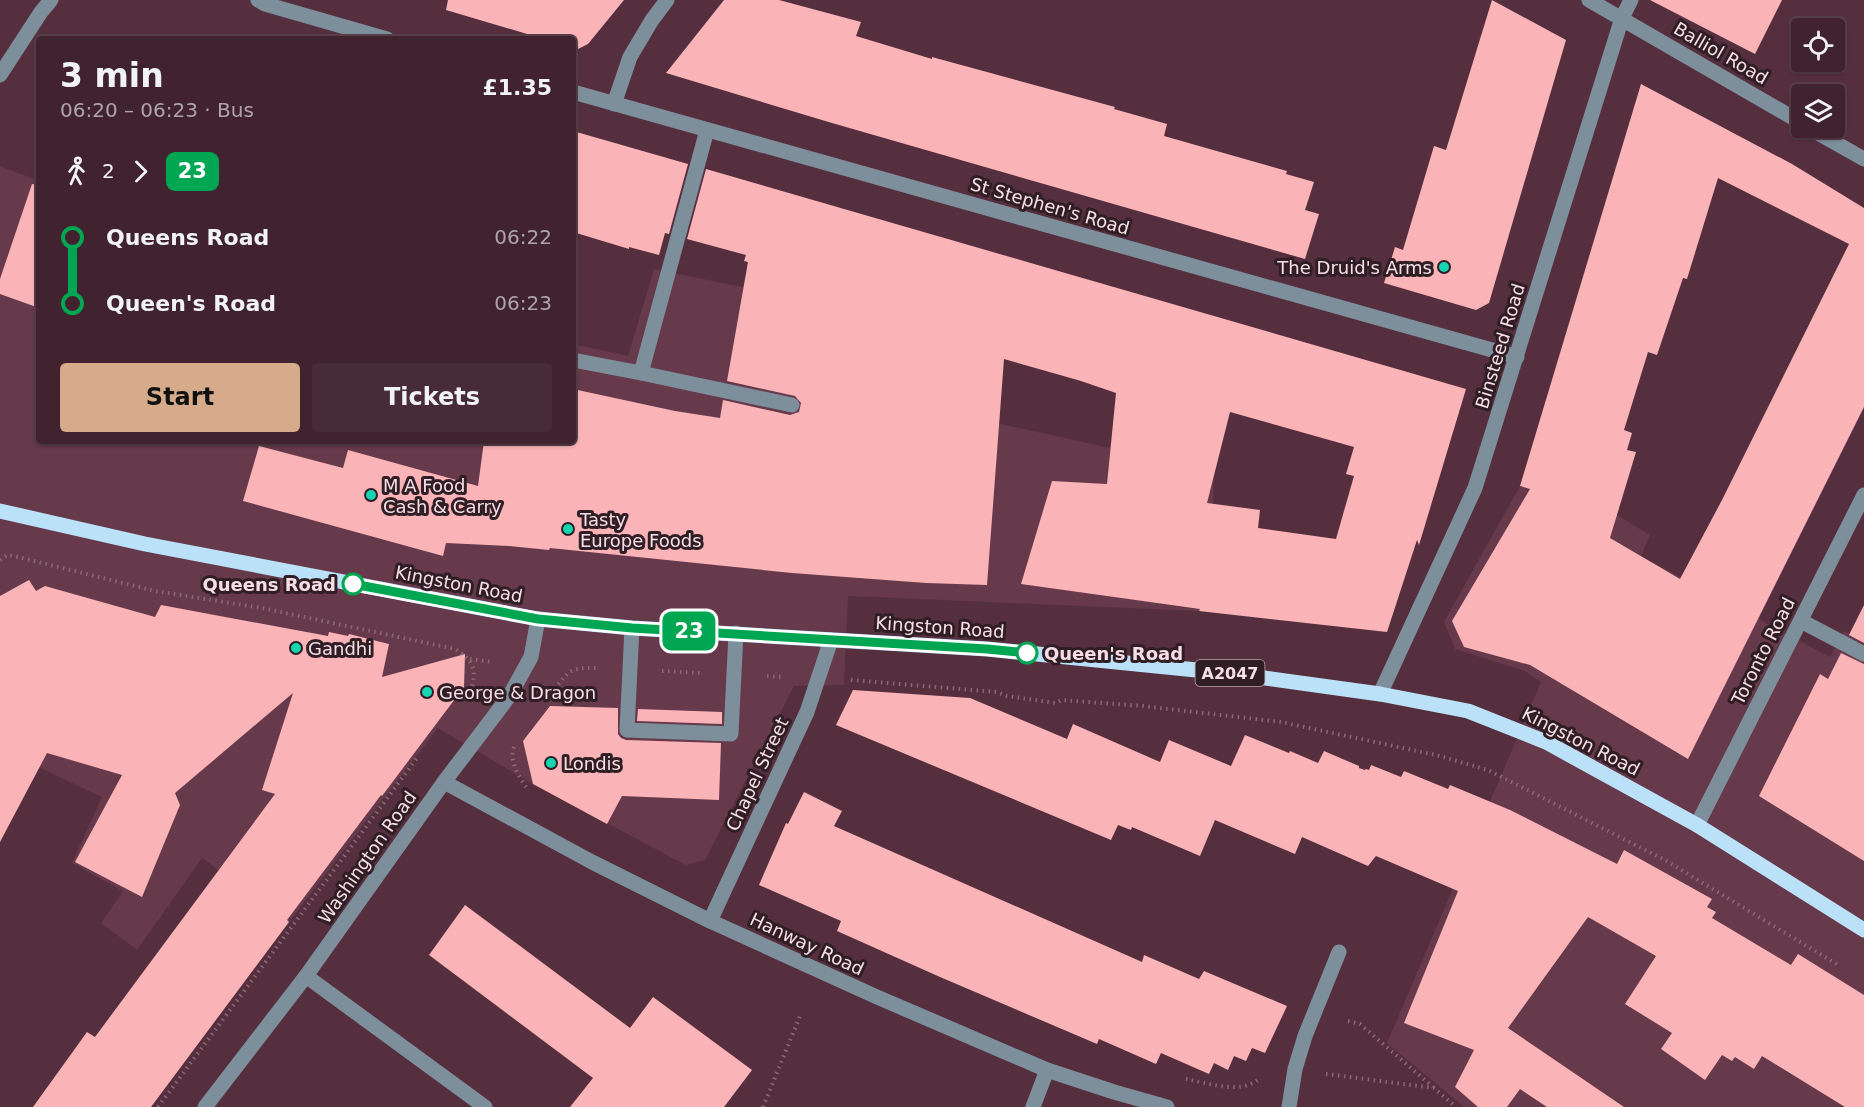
<!DOCTYPE html>
<html lang="en">
<head>
<meta charset="utf-8">
<style>
	body { margin:0; font-family:"DejaVu Sans",sans-serif; background:#472b37; color:#f1f3f6; height:100vh; display:flex; flex-direction:column; font-size:22px; white-space:nowrap }
	* { box-sizing:border-box; margin:0 }
	p { font-size:20px; color:#aea4aa }
	.icon { flex:none; width:33px; height:33px; fill:none; stroke:currentColor; stroke-width:2; stroke-linecap:round; stroke-linejoin:round }
	.map { position:relative; flex:1; overflow:hidden }
	.side { position:absolute; left:36px; top:36px; width:540px; height:408px; display:flex; flex-direction:column; background:#40232f; border-radius:6px; box-shadow:0 2px 4px #0004,0 0 0 2px #59404b }
	.side>* { flex:none }
	.badge { padding:0 12px; border-radius:9px; font-size:21px; line-height:39px }
	.buttons { position:absolute; left:1791px; top:18px; display:grid; gap:12px }
	.buttons a { display:grid; place-items:center; width:54px; height:54px; border-radius:6px; background:#40232f; box-shadow:0 2px 4px #0004,0 0 0 2px #59404b; font-size:30px }
	.map>.badge { position:absolute; translate:-50% -50%; box-shadow:0 0 0 3px #fff }
	.legs { display:flex; align-items:center; gap:9px; height:66px; padding:0 24px; font-size:20px }
	.legs p { margin-inline-start:auto }
	.head { display:flex; align-items:center; justify-content:space-between; height:102px; padding:0 24px }
	h1 { font-size:33px; font-weight:700; line-height:45px }
	.cta { display:flex; gap:12px; margin-top:auto; padding:12px 24px }
	.cta a { flex:1; height:69px; border-radius:6px; background:#d6ab8b; color:#111; font-size:24px; font-weight:700; line-height:69px; text-align:center }
	.cta a+a { background:#472b37; color:#f1f3f6 }
	ul { padding:0 24px; list-style:none }
	li { display:flex; align-items:center; gap:21px; height:66px; font-size:22px }
	li i { display:grid; place-items:center; width:9px; height:100%; margin:0 8px; background:currentColor }
	li i::after { content:''; width:15px; height:15px; margin:-8px; border:4px solid; border-radius:50%; background:#40232f }
	li p { margin-inline-start:auto }
	li:first-child i { background:linear-gradient(#0000 50%,currentColor 0) }
	li:last-child i { background:linear-gradient(currentColor 50%,#0000 0) }
	.map>svg:first-child { display:block }
</style>
</head>
<body>
<div class="map">
<svg width="1864" height="1107" viewBox="0 0 1864 1107">
	<rect width="100%" height="100%" fill="#562f3f"/>
	<g fill="#66394b">
		<polygon points="0,166 39,181 39,441 573,441 573,344 628,356 654,269 849,309 876,219 959,242 910,404 1214,471 1213,504 1199,611 848,596 844,685 794,686 705,860 686,865 533,784 438,728 289,922 202,858 137,950 101,923 123,891 72,863 102,797 0,749"/>
		<polygon points="1520,486 1617,515 1650,535 1641,556 1830,657 1844,631 1864,641 1864,1107 1464,1107 1387,1043 1541,682 1525,671 1455,649 1444,622"/>
	</g>
	<g fill="#fab3b7" fill-rule="evenodd">
		<polygon points="448,0 624,0 588,44 578,49 573,47 573,39 544,39 446,10"/>
		<polygon points="724,0 779,0 861,22 856,36 932,59 932,57 1115,107 1114,109 1167,124 1164,136 1287,171 1286,174 1314,182 1305,210 1319,214 1305,259 832,123 666,73"/>
		<polygon points="1492,0 1566,40 1489,303 1476,310 1384,283 1395,247 1403,250 1434,146 1446,150"/>
		<polygon points="1650,0 1782,0 1755,54"/>
		<path d="M1641,84L1792,164L1864,208V407L1688,759L1530,665L1464,647L1452,621L1530,489L1520,486ZM1718,178L1849,244L1722,500L1680,579L1610,538L1636,452L1627,450L1632,433L1624,430L1648,352L1657,355L1683,278L1687,279Z"/>
		<polygon points="573,131 688,164 669,234 665,233 659,255 629,247 629,249 573,232"/>
		<path d="M706,169L1466,389L1419,545L1417,540L1387,632L1199,611L1200,609L1021,584L1052,481L1107,484L1116,393L1081,381L1004,359L987,585L926,583L792,573L550,548L549,550L509,546L446,543L443,556L243,501L259,446L343,468L348,450L478,486L484,441H573V389L675,411L720,418L723,400L790,415L799,412L801,403L795,396L727,381L748,262L744,261L746,255L687,239ZM1230,412L1354,447L1346,474L1354,476L1336,539L1258,528L1260,510L1207,503Z"/>
		<polygon points="32,184 39,185 39,308 0,294 0,279"/>
		<polygon points="29,580 36,591 45,586 155,617 161,605 328,636 329,632 348,636 349,634 389,644 382,677 465,654 464,687 382,796 381,795 287,920 289,922 151,1107 33,1107 87,1032 95,1037 275,794 262,790 293,693 175,793 180,805 142,897 75,862 122,775 47,753 0,842 0,596"/>
		<polygon points="1864,605 1864,643 1849,635"/>
		<polygon points="1841,653 1864,664 1864,861 1759,796 1820,674 1828,679"/>
		<polygon points="853,690 970,698 1067,739 1073,724 1160,762 1169,740 1231,766 1245,735 1289,753 1290,751 1318,763 1324,751 1359,766 1359,768 1365,770 1366,769 1369,770 1371,765 1401,777 1404,771 1448,789 1450,785 1510,810 1617,864 1624,850 1712,899 1707,907 1716,912 1712,918 1791,965 1798,954 1864,995 1864,1107 1845,1107 1762,1056 1754,1069 1735,1057 1732,1061 1722,1055 1705,1080 1661,1049 1672,1033 1625,1004 1656,956 1588,917 1508,1028 1624,1107 1547,1107 1520,1089 1507,1107 1478,1107 1455,1087 1474,1050 1404,1023 1458,891 1376,856 1368,866 1302,837 1295,854 1215,820 1200,856 1132,827 1131,830 1118,825 1111,840 836,725"/>
		<polygon points="550,706 618,708 618,734 621,738 626,740 721,743 719,800 622,796 607,824 533,784 523,741"/>
		<polygon points="638,709 722,712 722,724 637,721"/>
		<polygon points="804,792 842,811 834,826 1142,962 1144,955 1199,979 1204,971 1287,1006 1265,1053 1252,1048 1246,1061 1234,1056 1228,1070 1214,1063 1209,1074 1161,1053 1156,1064 1099,1039 1097,1044 940,977 837,931 841,921 759,885 786,823 788,824"/>
		<polygon points="465,905 630,1028 653,997 752,1070 724,1107 570,1107 593,1078 429,955"/>
	</g>
	<g fill="none" stroke-linecap="round" stroke-linejoin="round">
		<g stroke="#8c6977" stroke-width="4" stroke-dasharray="1.5 4.5" stroke-linecap="butt">
			<path d="M0,560L7,555L18,557L155,591L262,608L455,649C472,660 478,668 471,689"/>
			<polyline points="470,659 493,662"/>
			<polyline points="662,671 702,673"/>
			<polyline points="767,676 783,677"/>
			<polyline points="851,680 997,692 1007,696 1056,703 1062,700 1143,706 1281,722 1436,755 1488,770 1665,860 1838,965"/>
			<path d="M551,694C568,672 568,667 597,668"/>
			<path d="M514,747C509,761 518,775 526,787"/>
			<polyline points="1348,1021 1360,1024 1433,1087"/>
			<polyline points="1326,1074 1434,1088 1456,1107"/>
			<path d="M1186,1079C1209,1083 1240,1095 1259,1079"/>
			<polyline points="158,1107 417,758"/>
			<polyline points="763,1107 800,1016"/>
		</g>
		<g stroke="#7d8f9b" stroke-width="15">
			<polyline points="258,0 265,4 387,39"/>
			<polyline points="1589,0 1802,123"/>
			<polyline points="0,75 41,12 51,0"/>
			<polyline points="573,92 1517,357"/>
			<polyline points="614,104 630,57 652,20 667,0"/>
			<polyline points="1809,128 1864,159"/>
			<polyline points="707,130 641,373 792,405"/>
			<polyline points="573,360 641,373"/>
			<polyline points="1801,621 1864,654"/>
			<polyline points="632,628 627,730 731,734 736,633"/>
			<polyline points="1380,694 1475,488 1622,18 1631,0"/>
			<polyline points="444,782 592,862 710,921 877,997 1047,1070 1114,1092 1167,1107"/>
			<polyline points="1697,825 1864,495"/>
			<polyline points="710,921 807,712 831,640"/>
			<polyline points="306,976 485,1107"/>
			<polyline points="205,1107 306,976 444,782 510,695 531,657 538,619"/>
			<polyline points="1033,1107 1047,1070"/>
			<polyline points="1289,1107 1295,1069 1305,1036 1339,952"/>
		</g>
		<polyline stroke="#bae1f8" stroke-width="15" points="0,511 145,544 538,619 632,628 987,649 1236,674 1380,694 1468,711 1546,742 1697,825 1864,930"/>
	</g>
	<g fill="none" stroke-linecap="round" stroke-linejoin="round">
		<defs>
			<polyline id="line-1" points="353,584 538,619 632,628 987,649 1027,653"/>
		</defs>
		<use href="#line-1" stroke="#fff" stroke-width="14"/>
		<use href="#line-1" stroke="#00a651" stroke-width="9"/>
	</g>
	<g fill="#18d5b2" stroke="#301e25" stroke-width="2">
		<circle cx="1444" cy="267" r="6"/>
		<circle cx="371" cy="495" r="6"/>
		<circle cx="568" cy="529" r="6"/>
		<circle cx="296" cy="648" r="6"/>
		<circle cx="427" cy="692" r="6"/>
		<circle cx="551" cy="763" r="6"/>
	</g>
	<g fill="#fff" stroke="#00a651" stroke-width="3">
		<circle cx="353" cy="584" r="10"/>
		<circle cx="1027" cy="653" r="10"/>
	</g>
	<g text-anchor="middle" dominant-baseline="central" stroke-width="6" stroke-linejoin="round" paint-order="stroke">
		<rect fill="#301e25" stroke="#bba4ac" stroke-width="1.5" x="1195.5" y="660" width="69" height="26" rx="4.5"/>
		<g font-size="16" font-weight="bold" fill="#f7dde6">
			<text x="1230" y="673">A2047</text>
		</g>
		<g font-size="18" fill="#f7dde6" stroke="#301e25">
			<text transform="translate(1721 53) rotate(30)">Balliol Road</text>
			<text transform="translate(1050 206) rotate(16)">St Stephen's Road</text>
			<text transform="translate(1500 346) rotate(-73)">Binsteed Road</text>
			<text transform="translate(459 584) rotate(11)">Kingston Road</text>
			<text transform="translate(940 627) rotate(4)">Kingston Road</text>
			<text transform="translate(1763 651) rotate(-63)">Toronto Road</text>
			<text transform="translate(1581 741) rotate(27)">Kingston Road</text>
			<text transform="translate(757 774) rotate(-65)">Chapel Street</text>
			<text transform="translate(367 857) rotate(-55)">Washington Road</text>
			<text transform="translate(807 944) rotate(25)">Hanway Road</text>
		</g>
		<g font-size="18" fill="#f7dde6" stroke="#301e25" text-anchor="start">
			<text x="1432" y="267" text-anchor="end">The Druid's Arms</text>
			<text x="383" y="485">M A Food<tspan x="383" dy="21">Cash &amp; Carry</tspan></text>
			<text x="580" y="519">Tasty<tspan x="580" dy="21">Europe Foods</tspan></text>
			<text x="308" y="648">Gandhi</text>
			<text x="439" y="692">George &amp; Dragon</text>
			<text x="563" y="763">Londis</text>
		</g>
		<g font-size="18" font-weight="bold" fill="#f7dde6" stroke="#301e25" text-anchor="end">
			<text x="336" y="584">Queens Road</text>
			<text x="1044" y="653" text-anchor="start">Queen's Road</text>
		</g>
	</g>
</svg>
<div class="buttons">
<a><svg class="icon" aria-label="locate" viewBox="0 0 24 24"><circle cx="12" cy="12" r="6"/><path d="M12 2v4M12 18v4M2 12h4M18 12h4"/></svg></a>
<a><svg class="icon" aria-label="layers" viewBox="0 0 24 24"><path d="M12 4l9 5-9 5-9-5zM3 14l9 5 9-5"/></svg></a>
</div>
<b class="badge" style="left:689px;top:631px;background:#00a651;color:#fff">23</b>
<section class="side">
<div class="head"><div><h1>3 min</h1><p>06:20 – 06:23 · Bus</p></div><b>£1.35</b></div>
<div class="legs"><svg class="icon" aria-label="walk" viewBox="0 0 24 24"><circle cx="13" cy="4" r="2"/><path d="M13 8l-2 6 4 7M11 14l-3 7M7 12l3-4h3l4 4"/></svg>2<svg class="icon" aria-label="forward" viewBox="0 0 24 24"><path d="M9 5l7 7-7 7"/></svg><b class="badge" style="background:#00a651;color:#fff">23</b></div>
<ul>
<li><i style="color:#00a651"></i><b>Queens Road</b><p>06:22</p></li>
<li><i style="color:#00a651"></i><b>Queen's Road</b><p>06:23</p></li>
</ul>
<div class="cta"><a>Start</a><a>Tickets</a></div>
</section>
</div>
</body>
</html>
